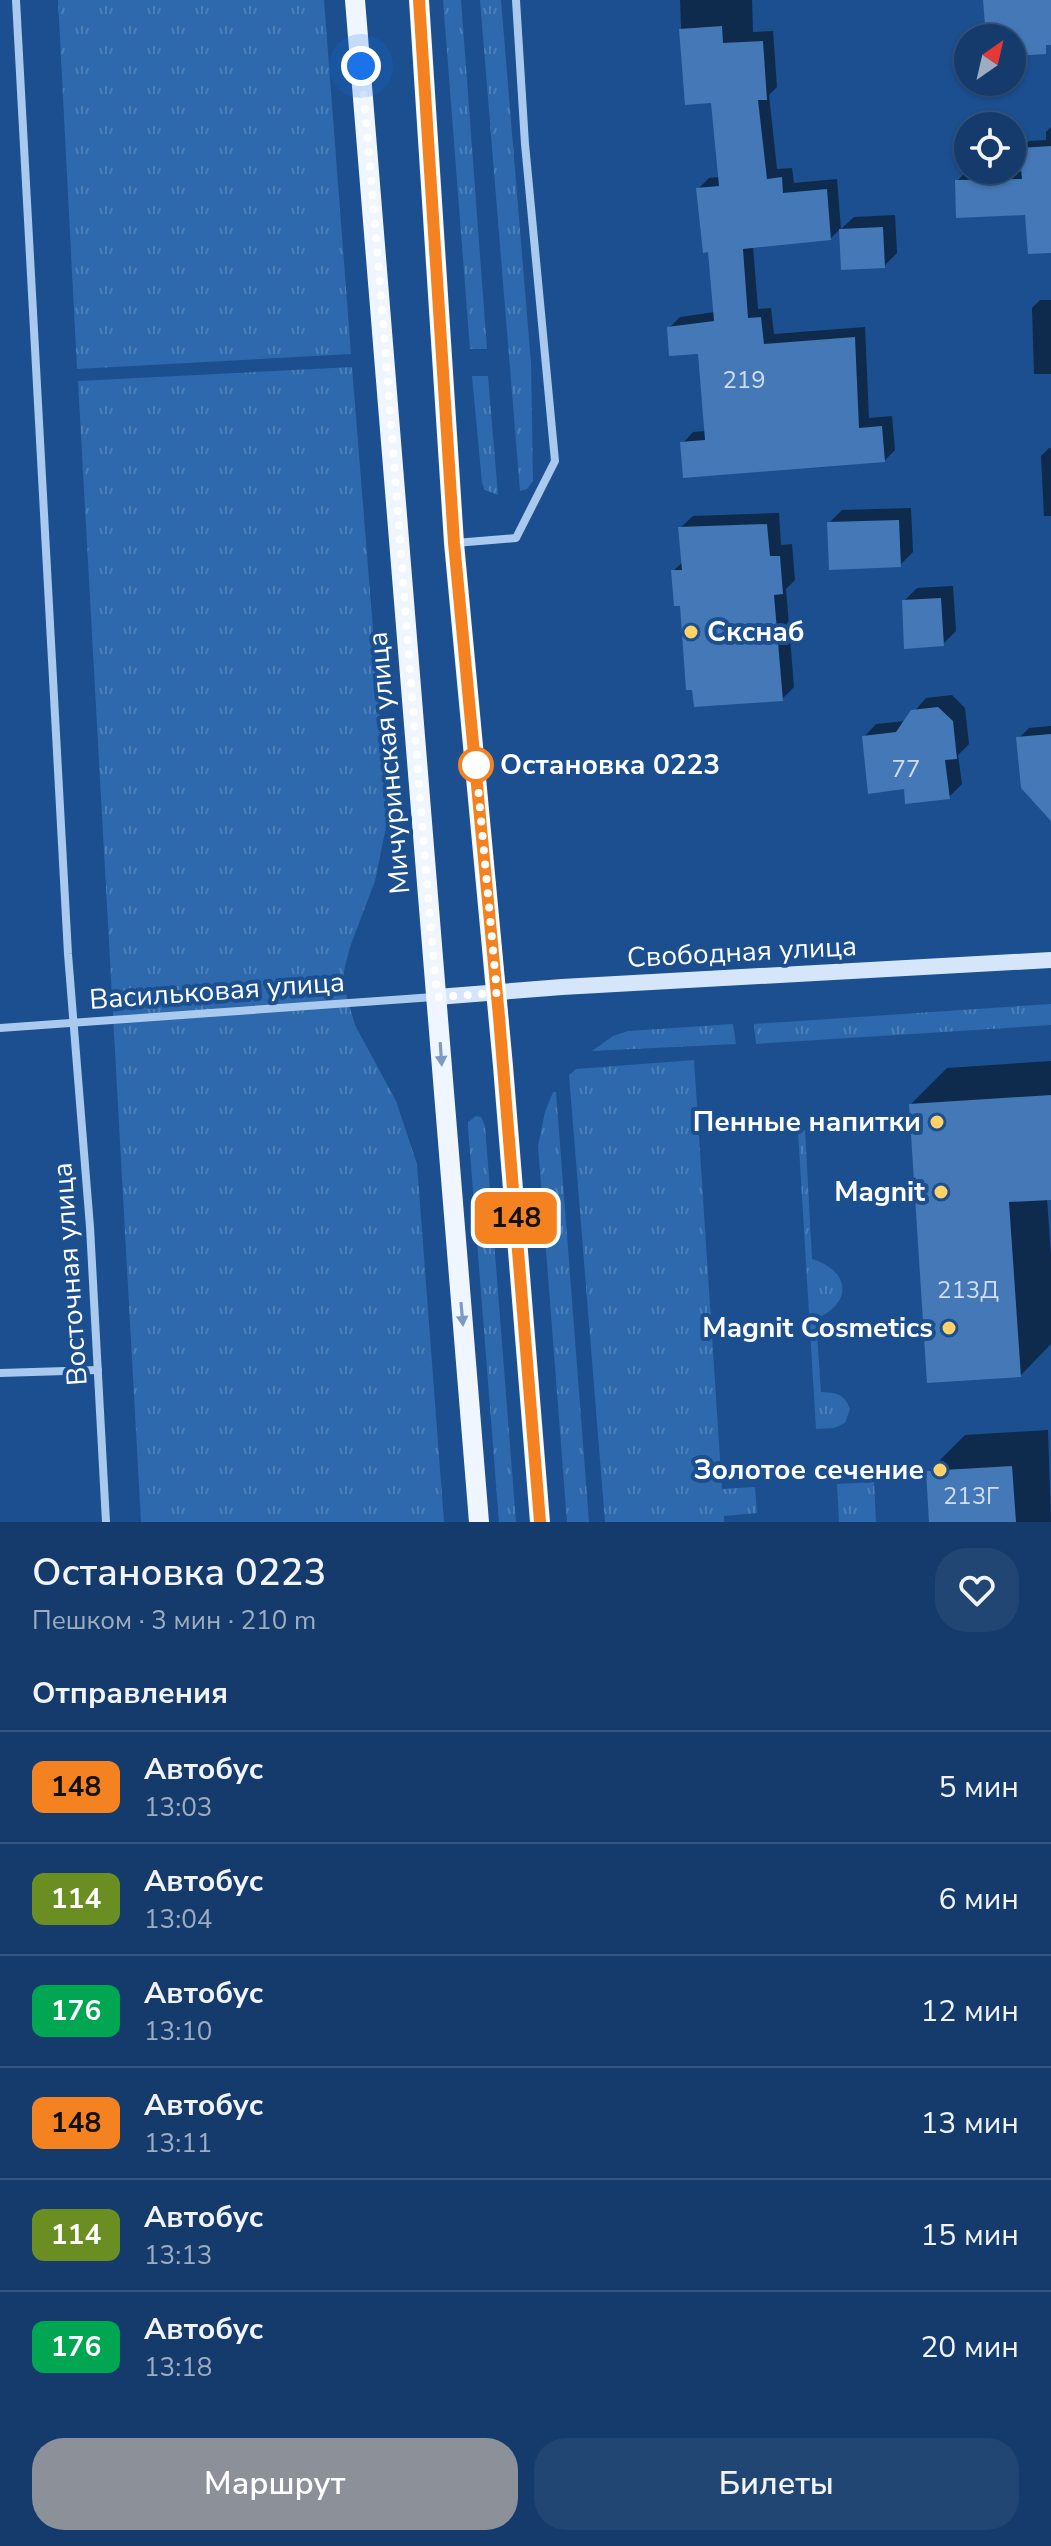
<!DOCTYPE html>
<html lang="ru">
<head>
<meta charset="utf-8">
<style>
	body { margin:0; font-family:"Nunito Sans",sans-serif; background:#214673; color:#f1f3f6; height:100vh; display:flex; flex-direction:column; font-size:30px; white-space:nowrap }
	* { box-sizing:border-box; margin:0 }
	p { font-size:26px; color:#9dadc1 }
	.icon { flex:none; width:44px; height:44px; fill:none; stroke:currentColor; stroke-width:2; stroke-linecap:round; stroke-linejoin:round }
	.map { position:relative; height:1522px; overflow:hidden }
	.side { display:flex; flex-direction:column; background:#143b6b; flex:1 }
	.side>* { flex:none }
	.badge { padding:0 16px; border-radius:12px; font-size:28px; line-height:52px }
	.needle { width:52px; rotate:34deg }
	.tools { position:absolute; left:954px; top:24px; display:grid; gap:16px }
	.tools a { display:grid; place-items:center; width:72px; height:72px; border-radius:50%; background:#143b6b; box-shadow:0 2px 6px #0004,0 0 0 2px #33557e; font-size:40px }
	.you { position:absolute; width:40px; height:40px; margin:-20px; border:6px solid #fff; border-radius:50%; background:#1a73e8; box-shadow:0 0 0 12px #1a73e833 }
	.map>.badge { position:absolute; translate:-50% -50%; box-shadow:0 0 0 4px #fff }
	h2 { padding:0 32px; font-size:30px; line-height:72px }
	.round { display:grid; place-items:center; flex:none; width:84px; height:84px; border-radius:32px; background:#214673 }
	.overview { display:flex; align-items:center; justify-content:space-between; height:136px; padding:0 32px }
	h1 { font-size:38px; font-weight:600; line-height:60px }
	.primary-button { display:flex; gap:16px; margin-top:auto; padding:16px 32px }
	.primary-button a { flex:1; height:92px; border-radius:32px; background:#8c9099; color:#fff; font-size:32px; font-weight:600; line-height:92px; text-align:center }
	.primary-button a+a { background:#214673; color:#f1f3f6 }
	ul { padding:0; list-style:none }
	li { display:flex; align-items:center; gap:24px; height:112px; padding:0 32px; border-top:2px solid #33557e }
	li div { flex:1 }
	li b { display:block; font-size:30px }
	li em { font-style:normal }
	li .badge { min-width:88px; font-weight:700; text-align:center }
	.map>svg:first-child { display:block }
</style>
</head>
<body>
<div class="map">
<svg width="1051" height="1522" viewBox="0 0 1051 1522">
	<defs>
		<pattern id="grass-tufts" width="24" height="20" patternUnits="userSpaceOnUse" patternTransform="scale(2)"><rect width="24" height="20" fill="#2e69ad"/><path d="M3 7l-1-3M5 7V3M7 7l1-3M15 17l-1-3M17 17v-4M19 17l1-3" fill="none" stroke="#4d80b9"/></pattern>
	</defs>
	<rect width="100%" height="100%" fill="#1b4f8f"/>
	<g fill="url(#grass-tufts)">
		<polygon points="58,0 324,0 351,354 77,369"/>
		<polygon points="443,0 461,0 487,349 470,349"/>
		<polygon points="480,0 501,0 531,363 533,481 527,489 520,491"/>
		<polygon points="352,367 388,817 375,881 350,947 344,971 344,987 355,1025 396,1101 417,1164 444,1522 141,1522 78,381"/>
		<polygon points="472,376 488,376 498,495 485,490 482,483"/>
		<polygon points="1051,1004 1051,1025 756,1044 754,1024"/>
		<polygon points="733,1024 736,1044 592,1051 613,1036 628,1031"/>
		<polygon points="694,1060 722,1489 755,1487 757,1513 724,1516 724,1522 605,1522 569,1075 576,1069"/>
		<polygon points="553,1092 556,1092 589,1522 567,1522 538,1146 545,1112"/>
		<polygon points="476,1116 481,1117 485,1126 516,1522 499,1522 468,1127 468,1122"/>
		<path d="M805,1130L812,1259C851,1271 853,1303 816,1319L821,1392C836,1393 844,1393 850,1409L845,1423L834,1428L816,1429L798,1131Z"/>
		<polygon points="874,1482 876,1522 839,1522 837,1484"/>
	</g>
	<g fill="#0007">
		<polygon points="680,0 752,0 753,32 773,31 777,87 769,95 777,169 792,168 794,183 837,179 841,229 854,217 895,215 897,253 884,266 843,268 841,228 831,238 753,246 758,309 771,308 774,334 865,327 869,418 892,416 895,450 885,460 683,443 693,432 706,431 700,352 669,328 680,317 715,312 710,250 699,188 709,178 720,177 713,101 683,75"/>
		<polygon points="1051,127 1051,238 1027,213 957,181 965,173 1023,172 1021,149 1029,141 1046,140 1046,132"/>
		<polygon points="1040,300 1051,300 1051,374 1034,374 1032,308"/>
		<polygon points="1049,448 1051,448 1051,516 1044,516 1041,456"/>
		<polygon points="911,508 913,552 900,565 829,523 842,510"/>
		<polygon points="779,513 781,545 792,544 795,580 786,589 794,687 782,699 681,604 673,571 683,562 680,528 693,516"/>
		<polygon points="953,586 956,631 943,644 904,601 917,588"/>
		<polygon points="952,695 965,708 969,744 958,755 962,784 949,797 905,787 864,737 876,724 906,721 926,698"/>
		<polygon points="1051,726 1051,801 1019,738 1029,728"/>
		<polygon points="1051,1061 1051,1198 1047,1198 1051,1255 1051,1344 1020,1376 911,1104 947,1068"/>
		<polygon points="1048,1430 1051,1522 931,1522 928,1472 965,1435"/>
	</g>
	<g fill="#4478b7">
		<polygon points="983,0 1051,0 1051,45 1046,45 1046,54 1012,56 1012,38 986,38"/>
		<polygon points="722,26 723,43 763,41 767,100 758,100 767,179 782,177 783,193 827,189 831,240 743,249 748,318 761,317 764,344 855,337 859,428 882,426 885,462 683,478 680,442 705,440 698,354 669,356 667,327 714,321 708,252 703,253 696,188 719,186 711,103 685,105 679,29"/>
		<polygon points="1051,146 1051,253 1028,254 1025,215 956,218 955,180 1022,179 1019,148"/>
		<polygon points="883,227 885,268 841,270 839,229"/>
		<polygon points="899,520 901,567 829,570 827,522"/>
		<polygon points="767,524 770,556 780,556 783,594 774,595 783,701 694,707 692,690 686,690 680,606 674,606 671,570 682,570 678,527"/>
		<polygon points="941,598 944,646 904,649 902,600"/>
		<polygon points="938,707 953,721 957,759 945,760 950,799 905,804 904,789 868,794 862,736 896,732 911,710"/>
		<polygon points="1051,734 1051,821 1021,788 1016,737"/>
		<polygon points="1051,1095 1051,1200 1009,1202 1021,1377 927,1383 909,1104"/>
		<polygon points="1012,1466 1016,1522 929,1522 926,1471"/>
	</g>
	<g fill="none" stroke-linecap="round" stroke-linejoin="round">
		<g stroke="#a9c9ee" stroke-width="8">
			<polyline points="16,0 68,954 90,1227 106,1522"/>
			<polyline points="455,543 516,538 555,461 525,144 516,0"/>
			<polyline points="0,1028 434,997"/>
			<polyline points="0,1373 98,1370"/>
		</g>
		<polyline stroke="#d6e6fa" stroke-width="16" points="437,997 562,987 1051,960"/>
		<g stroke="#f0f6ff" stroke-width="20">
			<polyline points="355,0 479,1522"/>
			<polyline points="419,0 454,543 503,1066 540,1522"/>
		</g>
	</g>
	<defs><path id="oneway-solid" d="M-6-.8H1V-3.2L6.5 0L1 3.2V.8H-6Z" transform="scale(2)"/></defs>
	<g fill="#7b9ac1">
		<use href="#oneway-solid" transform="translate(441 1054) rotate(86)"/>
		<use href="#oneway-solid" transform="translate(462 1314) rotate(85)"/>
	</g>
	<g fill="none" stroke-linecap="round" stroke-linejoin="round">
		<defs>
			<polyline id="line" points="419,0 454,543 499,1017 540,1522"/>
		</defs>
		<use href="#line" stroke="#fff" stroke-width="18"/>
		<use href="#line" stroke="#f58220" stroke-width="12"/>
		<path stroke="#fff" stroke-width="8" stroke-dasharray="0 14.4" d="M361,66C390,376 409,687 437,997L497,993L476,765"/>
	</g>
	<g fill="#ffd166" stroke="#1b4f8f" stroke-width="3">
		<circle cx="691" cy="632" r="8"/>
		<circle cx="937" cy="1122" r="8"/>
		<circle cx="941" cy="1192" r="8"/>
		<circle cx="949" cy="1328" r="8"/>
		<circle cx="940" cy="1470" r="8"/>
	</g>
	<circle fill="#fff" stroke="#f58220" stroke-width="4" cx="476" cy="765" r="16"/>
	<g text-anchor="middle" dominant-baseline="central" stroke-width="8" stroke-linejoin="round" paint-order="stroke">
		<g font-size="24" fill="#d0dded">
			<text x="744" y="380">219</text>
			<text x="906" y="769">77</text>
			<text x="968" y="1290">213Д</text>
			<text x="971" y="1496">213Г</text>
		</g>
		<g font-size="28" font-weight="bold" fill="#fff" stroke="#1b4f8f" text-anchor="end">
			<text x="707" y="632" text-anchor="start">Скснаб</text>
			<text x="921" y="1122">Пенные напитки</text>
			<text x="925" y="1192">Magnit</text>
			<text x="933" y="1328">Magnit Cosmetics</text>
			<text x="924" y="1470">Золотое сечение</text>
		</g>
		<g font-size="28" fill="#fff" stroke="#1b4f8f">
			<text transform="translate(389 763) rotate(-95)">Мичуринская улица</text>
			<text transform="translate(742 952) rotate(-3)">Свободная улица</text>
			<text transform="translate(217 991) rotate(-4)">Васильковая улица</text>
			<text transform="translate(70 1274) rotate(-94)">Восточная улица</text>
		</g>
		<g font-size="28" font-weight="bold" fill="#fff" stroke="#1b4f8f" text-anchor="start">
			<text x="500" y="765">Остановка 0223</text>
		</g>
	</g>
</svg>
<div class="tools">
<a><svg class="needle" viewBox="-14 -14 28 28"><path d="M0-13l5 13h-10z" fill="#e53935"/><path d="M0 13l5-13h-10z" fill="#9dadc1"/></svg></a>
<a><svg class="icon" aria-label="locate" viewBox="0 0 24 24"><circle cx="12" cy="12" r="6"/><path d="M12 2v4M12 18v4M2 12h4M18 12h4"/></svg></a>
</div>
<div class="you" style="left:361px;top:66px"></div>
<b class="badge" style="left:516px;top:1218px;background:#f58220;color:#111">148</b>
</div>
<section class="side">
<div class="overview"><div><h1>Остановка 0223</h1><p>Пешком · 3 мин · 210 m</p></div><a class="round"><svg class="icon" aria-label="heart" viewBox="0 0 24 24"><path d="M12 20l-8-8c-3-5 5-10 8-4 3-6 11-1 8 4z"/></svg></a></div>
<h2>Отправления</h2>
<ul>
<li><span class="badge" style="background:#f58220;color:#111">148</span><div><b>Автобус</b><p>13:03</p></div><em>5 мин</em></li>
<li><span class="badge" style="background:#6b8e23;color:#fff">114</span><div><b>Автобус</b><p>13:04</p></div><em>6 мин</em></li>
<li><span class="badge" style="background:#00a651;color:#fff">176</span><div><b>Автобус</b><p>13:10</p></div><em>12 мин</em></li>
<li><span class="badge" style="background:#f58220;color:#111">148</span><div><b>Автобус</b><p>13:11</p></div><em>13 мин</em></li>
<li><span class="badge" style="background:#6b8e23;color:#fff">114</span><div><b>Автобус</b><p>13:13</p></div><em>15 мин</em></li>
<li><span class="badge" style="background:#00a651;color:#fff">176</span><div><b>Автобус</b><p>13:18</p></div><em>20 мин</em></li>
</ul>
<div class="primary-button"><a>Маршрут</a><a>Билеты</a></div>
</section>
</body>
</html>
